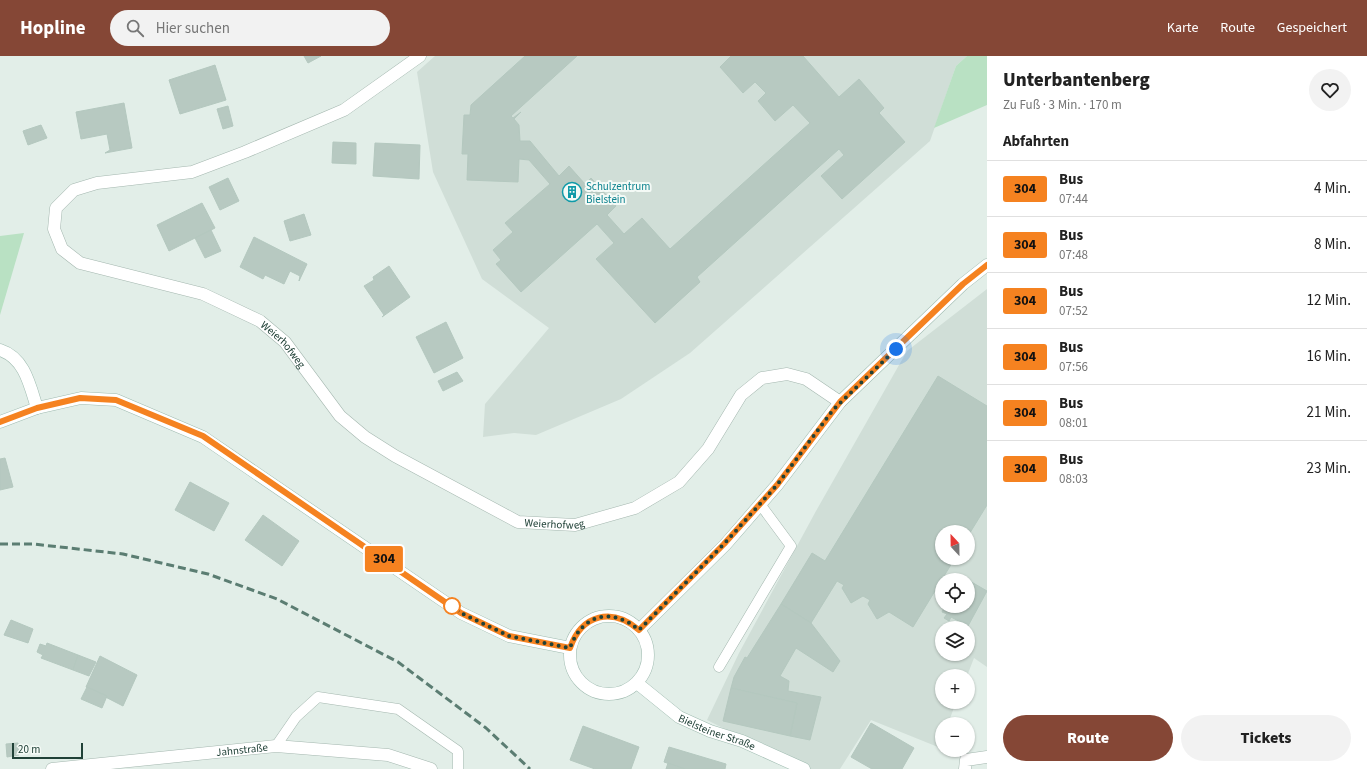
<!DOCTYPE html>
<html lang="de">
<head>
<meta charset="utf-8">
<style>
	body { margin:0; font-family:"Source Sans 3",sans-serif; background:#f2f2f2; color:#222; height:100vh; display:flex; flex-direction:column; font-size:15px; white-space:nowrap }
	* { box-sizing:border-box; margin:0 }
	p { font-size:13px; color:#767676 }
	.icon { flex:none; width:22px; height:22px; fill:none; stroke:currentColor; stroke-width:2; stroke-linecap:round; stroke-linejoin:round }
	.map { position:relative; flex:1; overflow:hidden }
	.side { display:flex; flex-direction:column; background:#fff; width:380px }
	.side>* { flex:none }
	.badge { padding:0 8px; border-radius:3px; font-size:14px; line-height:26px }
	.needle { width:26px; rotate:338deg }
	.tools { position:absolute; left:935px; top:469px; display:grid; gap:8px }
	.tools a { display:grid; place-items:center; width:40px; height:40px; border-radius:50%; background:#fff; box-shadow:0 1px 3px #0004; font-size:20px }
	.scale { position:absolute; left:12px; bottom:10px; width:71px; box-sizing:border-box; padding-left:4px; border:2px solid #204137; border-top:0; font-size:11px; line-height:14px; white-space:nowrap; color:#204137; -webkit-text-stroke:3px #f4faf6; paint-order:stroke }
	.you { position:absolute; width:20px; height:20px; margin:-10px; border:3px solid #fff; border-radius:50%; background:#1a73e8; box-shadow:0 0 0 6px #1a73e833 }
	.map>.badge { position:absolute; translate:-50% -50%; box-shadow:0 0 0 2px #fff }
	h2 { padding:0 16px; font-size:15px; line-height:36px }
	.round { display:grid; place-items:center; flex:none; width:42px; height:42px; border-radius:21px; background:#f2f2f2 }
	.headline { display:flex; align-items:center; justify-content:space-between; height:68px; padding:0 16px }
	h1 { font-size:19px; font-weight:800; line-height:30px }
	.primary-button { display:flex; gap:8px; margin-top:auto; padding:8px 16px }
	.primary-button a { flex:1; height:46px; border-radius:24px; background:#854736; color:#fff; font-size:16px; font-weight:800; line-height:46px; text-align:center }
	.primary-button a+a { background:#f2f2f2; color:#222 }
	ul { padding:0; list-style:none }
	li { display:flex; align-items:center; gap:12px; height:56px; padding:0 16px; border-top:1px solid #e0e0e0 }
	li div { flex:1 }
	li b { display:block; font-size:15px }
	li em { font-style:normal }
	li .badge { min-width:44px; font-weight:700; text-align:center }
	header { display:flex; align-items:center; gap:24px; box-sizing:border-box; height:56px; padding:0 20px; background:#854736; color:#fff }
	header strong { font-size:19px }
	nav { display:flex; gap:22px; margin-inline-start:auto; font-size:14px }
	.search { width:280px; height:36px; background:#f2f2f2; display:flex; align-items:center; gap:10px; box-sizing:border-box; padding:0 14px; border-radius:22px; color:#767676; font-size:15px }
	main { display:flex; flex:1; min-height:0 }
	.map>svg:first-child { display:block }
</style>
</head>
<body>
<header>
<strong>Hopline</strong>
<div class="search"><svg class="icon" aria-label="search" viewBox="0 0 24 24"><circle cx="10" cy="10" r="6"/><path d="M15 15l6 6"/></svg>Hier suchen</div>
<nav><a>Karte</a><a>Route</a><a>Gespeichert</a></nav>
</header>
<main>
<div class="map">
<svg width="987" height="713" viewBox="0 0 987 713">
	<rect width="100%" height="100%" fill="#e2eee8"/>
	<g fill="#d0ded7" fill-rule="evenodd">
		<polygon points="435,0 967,0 956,10 930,85 690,297 621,343 536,379 514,377 483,381 485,348 549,272 482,223 433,116 417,16"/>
		<path d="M987,233V611L974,602L967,620H942V646H956L948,668H942V682L938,691L871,664L840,713H804L707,664L739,597L816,455L907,295ZM942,476H968V502H942ZM942,524H968V550H942ZM942,572H968V598H942Z"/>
	</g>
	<g fill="#b9e1c3">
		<polygon points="967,0 987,0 987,49 934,72 956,10"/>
		<polygon points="24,177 0,259 0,180"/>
	</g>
	<g fill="#b7c9c1" stroke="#b4c8bf">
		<polygon points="304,0 321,0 308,7"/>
		<polygon points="525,0 577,0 511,60 513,62 521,56 514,63 519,69 520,85 530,85 559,120 569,110 585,128 591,122 616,150 607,159 624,178 642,162 670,193 810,67 793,49 775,65 758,45 766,37 755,26 743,37 720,11 731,0 803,0 839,41 859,23 884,52 879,57 905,86 842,143 821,120 844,99 839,93 697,221 700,226 655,267 596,203 614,187 597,168 521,236 496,208 501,204 493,194 513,176 505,167 550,128 529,104 519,103 518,126 467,124 468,98 462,98 464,59 470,59 471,49"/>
		<polygon points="215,9 226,44 180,58 169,24"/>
		<polygon points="124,47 132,92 105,97 110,94 107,78 81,83 76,56"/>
		<polygon points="228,50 233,70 223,73 217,53"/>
		<polygon points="41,69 47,82 28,89 23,75"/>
		<polygon points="333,86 356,87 356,108 332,107"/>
		<polygon points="375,87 420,89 419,123 373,120"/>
		<polygon points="228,122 239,145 220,154 209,131"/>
		<polygon points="202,147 215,172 169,195 157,169"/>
		<polygon points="304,158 311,179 290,185 284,165"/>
		<polygon points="211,174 221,195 205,202 195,182"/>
		<polygon points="254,181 307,208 299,225 300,220 290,215 284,228 265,219 263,223 240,211"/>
		<polygon points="389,210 410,241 382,261 384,259 364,230 374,224 373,221"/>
		<polygon points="446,266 463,302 434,317 416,281"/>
		<polygon points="457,316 463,325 443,335 438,325"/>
		<polygon points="938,320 987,350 987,449 968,480 968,476 942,476 942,502 955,502 913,571 889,556 877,563 868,548 870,544 863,540 851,547 842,532 844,529 837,525 811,567 781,548 812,497 825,505"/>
		<polygon points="5,402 13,431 0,434 0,403"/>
		<polygon points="190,426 229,447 214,475 175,454"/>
		<polygon points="263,459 299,485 282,510 245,484"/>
		<polygon points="968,524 987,535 968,570 951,561 949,565 944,562 947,558 942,556 945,550 968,550"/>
		<polygon points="781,548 811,567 840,605 833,616 796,592 780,620 789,625 788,635 821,641 810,684 790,680 797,647 731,632 734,621 745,601 747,602"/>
		<polygon points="11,564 33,573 28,587 4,579"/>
		<polygon points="47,587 78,599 73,614 41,602 43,599 37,596 40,588 46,590"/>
		<polygon points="78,599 96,606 89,620 73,614"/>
		<polygon points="100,600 137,619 123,650 86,631"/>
		<polygon points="87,631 107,640 102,652 81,643"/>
		<polygon points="731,632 797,647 790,680 723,665"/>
		<polygon points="871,667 914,692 902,713 872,713 851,701"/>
		<polygon points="583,670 639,691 631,713 595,713 570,704"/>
		<polygon points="18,687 19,699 7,701 6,688"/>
		<polygon points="669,691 726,708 725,713 685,713 664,706"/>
		<polygon points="668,707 685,713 666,713"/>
	</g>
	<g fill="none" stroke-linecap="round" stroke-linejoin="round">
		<defs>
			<g id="lane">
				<polyline points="719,611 791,490 760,448"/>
				<polyline points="276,690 296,661 318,641 398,653 458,695 458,713"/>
			</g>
			<g id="street">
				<path id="s1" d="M420,0L344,54L245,96L192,116L97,127L74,134L56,152L54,173L62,193L80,207L203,238L260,265L285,286L340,360L365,381L395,400L518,466L575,469L635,452L679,426L708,393L741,339L762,322L787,318L806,323L840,346"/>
				<path id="s2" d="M52,713L276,690L388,699L431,713"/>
				<polyline points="965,713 966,704 987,701"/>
			</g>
			<g id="secondary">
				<path d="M0,294C25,302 30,330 37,352"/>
				<polyline points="0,366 37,352 81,342 116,344 203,381 461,557 509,580 570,592"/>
				<circle cx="609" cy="599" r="39"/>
				<polyline points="639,574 725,489 777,429 840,346 963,228 987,209"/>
				<path id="s3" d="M637,627L679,661L710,675L742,685L804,713"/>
			</g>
		</defs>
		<use href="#lane" stroke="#a4b7af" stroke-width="11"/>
		<use href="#street" stroke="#a4b7af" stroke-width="13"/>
		<use href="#secondary" stroke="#9fbbb0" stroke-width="13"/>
		<use href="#lane" stroke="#fff" stroke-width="10"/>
		<use href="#street" stroke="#fff" stroke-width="12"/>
		<use href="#secondary" stroke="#fff" stroke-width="12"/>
		<polyline stroke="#5b7d72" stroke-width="3" stroke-dasharray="8 4" stroke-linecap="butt" points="0,488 33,488 123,498 208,518 277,543 398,606 486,672 530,713"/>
	</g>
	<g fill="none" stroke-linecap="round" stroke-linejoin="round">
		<defs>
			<path id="line" d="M0,366L37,352L80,342L116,344L203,380L461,557L509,580L570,592C582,558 612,551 639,574L724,488L777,429L840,346L963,228L987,209"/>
		</defs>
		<use href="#line" stroke="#fff" stroke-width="9"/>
		<use href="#line" stroke="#f58220" stroke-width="6"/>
		<path stroke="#204137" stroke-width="4" stroke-dasharray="0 7.2" d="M452,550L461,557L509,580L570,592C582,558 612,551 639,574L724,488L777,429L833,354L896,293"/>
	</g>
	<defs>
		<symbol id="building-ring" viewBox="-11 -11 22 22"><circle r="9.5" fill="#f4faf6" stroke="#0f9aa8" stroke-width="1.5"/><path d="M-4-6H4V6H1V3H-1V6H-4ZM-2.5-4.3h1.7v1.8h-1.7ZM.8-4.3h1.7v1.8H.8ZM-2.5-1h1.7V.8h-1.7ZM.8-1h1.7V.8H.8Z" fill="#0f9aa8"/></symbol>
	</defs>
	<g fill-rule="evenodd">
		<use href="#building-ring" x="561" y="125" width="22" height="22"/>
	</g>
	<circle fill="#fff" stroke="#f58220" stroke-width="2" cx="452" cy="550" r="8"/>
	<g text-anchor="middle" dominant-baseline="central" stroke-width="4" stroke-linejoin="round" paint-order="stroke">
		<g font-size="11" fill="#0d838f" stroke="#f4faf6" text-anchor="start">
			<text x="586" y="130">Schulzentrum<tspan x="586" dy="13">Bielstein</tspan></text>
		</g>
		<g font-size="11" fill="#204137" stroke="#f4faf6">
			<text stroke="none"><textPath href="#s1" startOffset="691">Weierhofweg</textPath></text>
			<text stroke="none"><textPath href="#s1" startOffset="1027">Weierhofweg</textPath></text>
			<text stroke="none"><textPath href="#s3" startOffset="95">Bielsteiner Straße</textPath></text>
			<text stroke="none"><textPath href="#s2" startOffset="191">Jahnstraße</textPath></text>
		</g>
	</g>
</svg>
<div class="tools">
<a><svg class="needle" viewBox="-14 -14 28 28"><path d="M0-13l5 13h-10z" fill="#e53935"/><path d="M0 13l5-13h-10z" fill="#767676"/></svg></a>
<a><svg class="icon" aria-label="locate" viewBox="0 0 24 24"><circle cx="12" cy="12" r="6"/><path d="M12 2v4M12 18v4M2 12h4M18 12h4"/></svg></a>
<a><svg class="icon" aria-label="layers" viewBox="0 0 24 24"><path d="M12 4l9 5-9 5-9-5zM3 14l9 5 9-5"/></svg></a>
<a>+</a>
<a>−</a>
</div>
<div class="scale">20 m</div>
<div class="you" style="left:896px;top:293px"></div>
<b class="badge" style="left:384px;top:503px;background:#f58220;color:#111">304</b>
</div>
<section class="side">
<div class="headline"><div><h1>Unterbantenberg</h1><p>Zu Fuß · 3 Min. · 170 m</p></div><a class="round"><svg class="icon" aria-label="heart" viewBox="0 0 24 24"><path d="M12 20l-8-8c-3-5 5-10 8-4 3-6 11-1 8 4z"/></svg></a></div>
<h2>Abfahrten</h2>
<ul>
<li><span class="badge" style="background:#f58220;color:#111">304</span><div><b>Bus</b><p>07:44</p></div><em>4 Min.</em></li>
<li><span class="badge" style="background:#f58220;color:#111">304</span><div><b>Bus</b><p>07:48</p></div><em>8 Min.</em></li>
<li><span class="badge" style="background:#f58220;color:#111">304</span><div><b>Bus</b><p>07:52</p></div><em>12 Min.</em></li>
<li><span class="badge" style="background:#f58220;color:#111">304</span><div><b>Bus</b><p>07:56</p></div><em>16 Min.</em></li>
<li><span class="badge" style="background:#f58220;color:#111">304</span><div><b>Bus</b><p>08:01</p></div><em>21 Min.</em></li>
<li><span class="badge" style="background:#f58220;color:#111">304</span><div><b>Bus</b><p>08:03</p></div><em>23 Min.</em></li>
</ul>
<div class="primary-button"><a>Route</a><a>Tickets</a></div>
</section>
</main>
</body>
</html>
